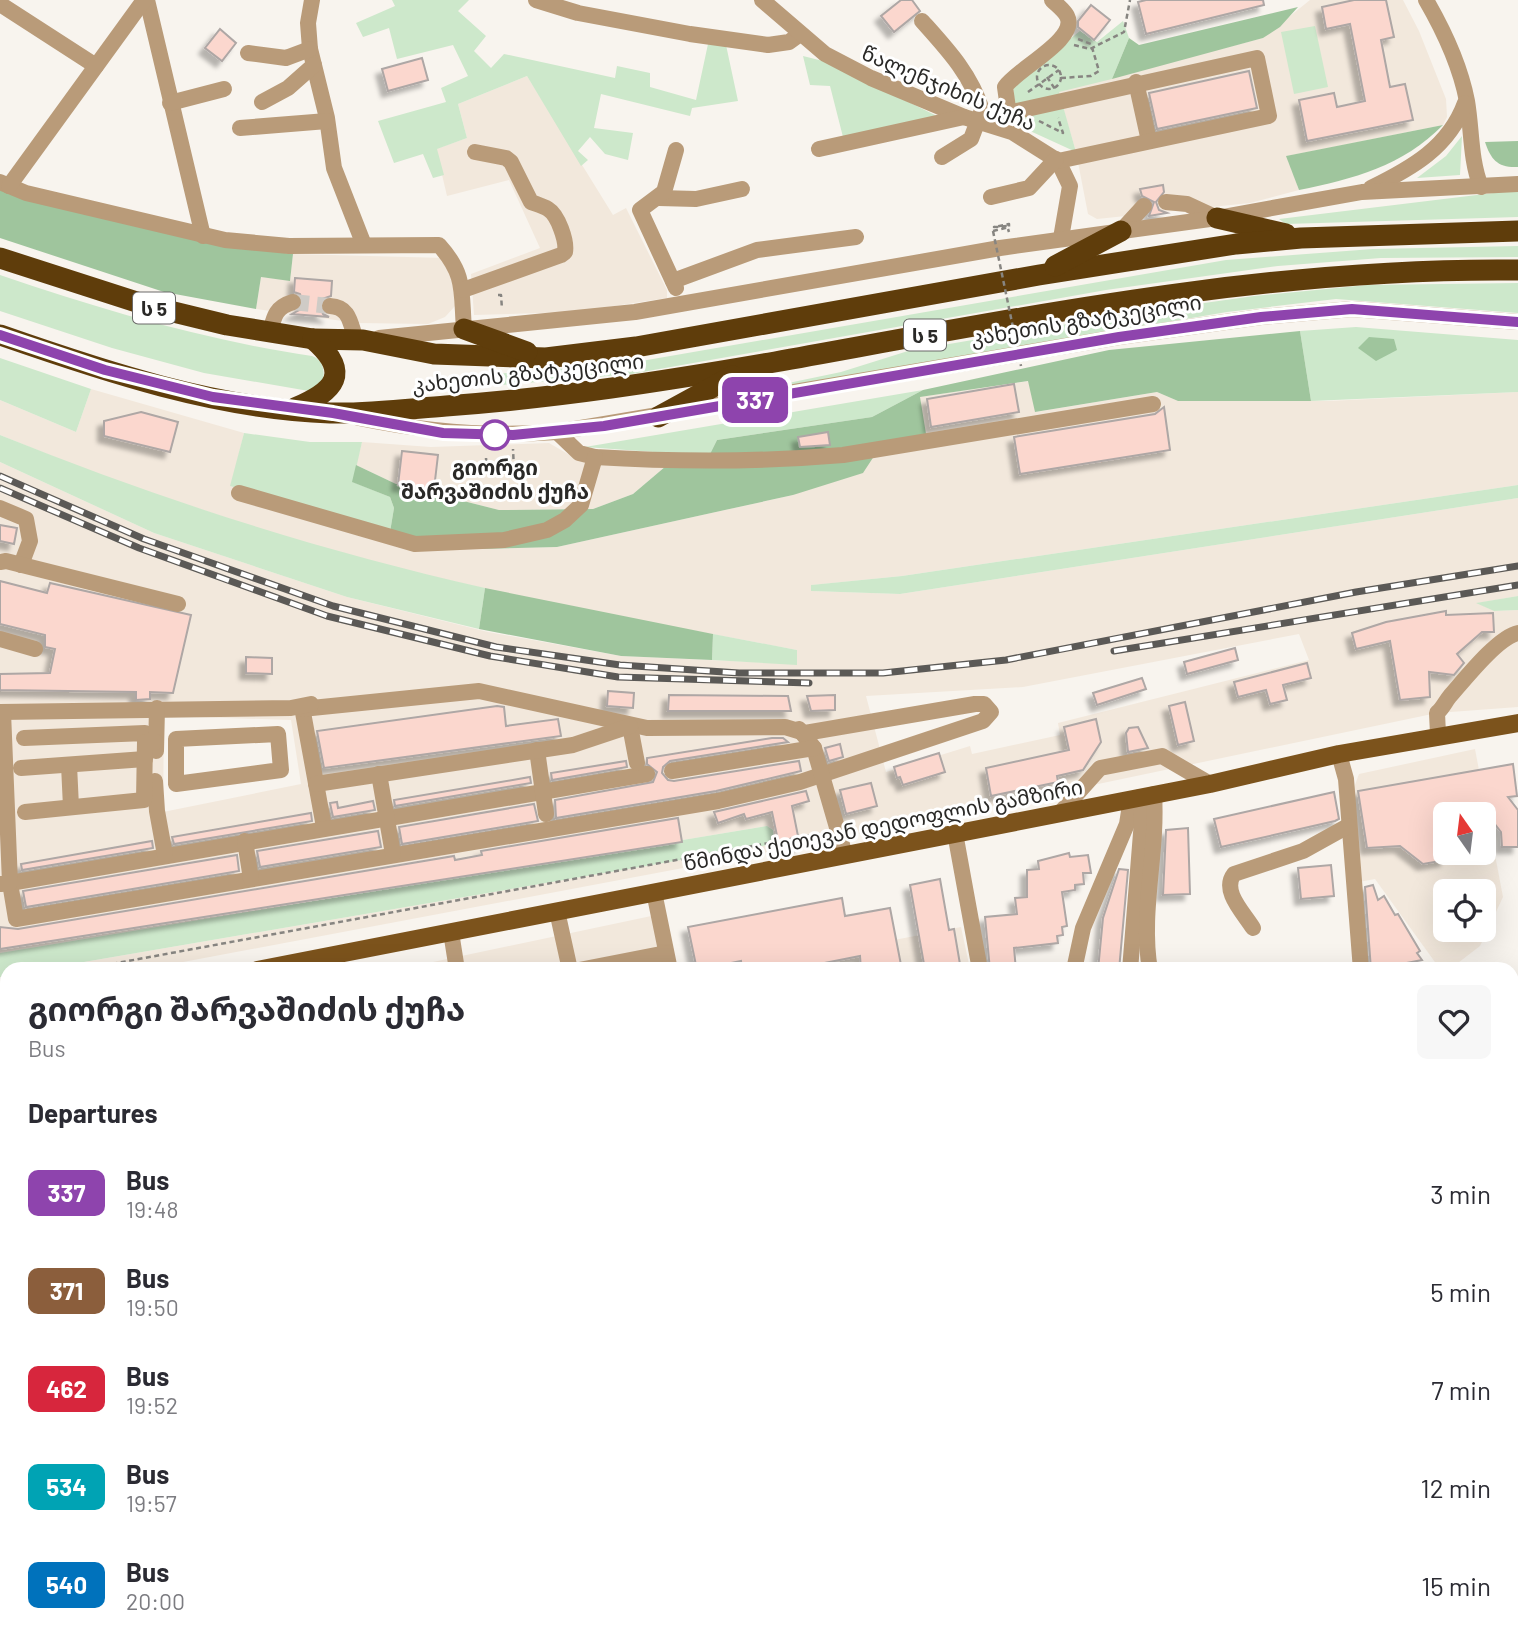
<!DOCTYPE html>
<html lang="en">
<head>
<meta charset="utf-8">
<style>
	body { margin:0; font-family:Barlow,"Noto Sans Georgian",sans-serif; background:#f7f7f7; color:#2b2b33; height:100vh; display:flex; flex-direction:column; font-size:26px; white-space:nowrap }
	* { box-sizing:border-box; margin:0 }
	p { font-size:23px; color:#7c7c81 }
	.icon { flex:none; width:38px; height:38px; fill:none; stroke:currentColor; stroke-width:2; stroke-linecap:round; stroke-linejoin:round }
	.map { position:relative; flex:1; overflow:hidden }
	.panel { position:absolute; left:0px; top:962px; width:1519px; height:688px; display:flex; flex-direction:column; background:#fff; border-radius:21px 21px 0 0; box-shadow:0 7px 28px #0002 }
	.panel>* { flex:none }
	.badge { padding:0 14px; border-radius:10px; font-size:24px; line-height:46px }
	.needle { width:46px; rotate:346deg }
	.controls { position:absolute; left:1433px; top:802px; display:grid; gap:14px }
	.controls a { display:grid; place-items:center; width:63px; height:63px; border-radius:10px; background:#fff; box-shadow:0 7px 28px #0002; font-size:35px }
	.map>.badge { position:absolute; translate:-50% -50%; box-shadow:0 0 0 4px #fff }
	h2 { padding:0 28px; font-size:26px; line-height:63px }
	.round { display:grid; place-items:center; flex:none; width:74px; height:74px; border-radius:10px; background:#f7f7f7 }
	.overview { display:flex; align-items:center; justify-content:space-between; height:119px; padding:0 28px }
	h1 { font-size:33px; font-weight:700; line-height:52px }
	ul { padding:0; list-style:none }
	li { display:flex; align-items:center; gap:21px; height:98px; padding:0 28px }
	li div { flex:1 }
	li b { display:block; font-size:26px }
	li em { font-style:normal }
	li .badge { min-width:77px; font-weight:700; text-align:center }
	.map>svg:first-child { display:block }
</style>
</head>
<body>
<div class="map">
<svg width="1518" height="1650" viewBox="0 0 1518 1650">
	<defs>
		<filter id="shadow"><feDropShadow dx="-6" dy="6" stdDeviation="2" flood-color="#0004"/></filter>
	</defs>
	<rect width="100%" height="100%" fill="#f8f4ee"/>
	<g fill="#f2e8dc" fill-rule="evenodd">
		<polygon points="1310,0 1403,0 1419,31 1446,99 1447,117 1443,125 1287,156 1299,190 1250,203 1097,219 1088,214 1076,152 1058,91 1263,38"/>
		<polygon points="527,76 613,215 626,208 667,290 667,298 575,312 474,315 471,274 540,248 509,180 447,196 436,149 467,138 458,104"/>
		<polygon points="293,254 446,258 455,272 455,306 445,317 428,324 357,323 256,309 261,277 290,280"/>
		<path d="M1029,381L1036,412L1157,392L1178,401H1328L1518,392V485L902,576L812,585V591L900,594L1518,498V596L1478,603L1494,611L1518,610V707L1437,713L816,843L146,969H43L768,845L774,839V830L767,826L0,953V462L154,533L347,597L488,632L621,656L797,664V650L566,607L400,569L272,533L104,477L0,435V400L76,432L91,389L244,433L231,486L410,538L479,549L557,547L793,495L880,447L926,440L919,397ZM1299,634L1309,660L1058,723L1060,735L972,754L970,746L886,772L866,696L1023,687ZM164,716L291,720L301,784L163,812Z"/>
		<polygon points="362,442 431,447 549,443 580,461 666,466 633,494 593,509 499,510 396,484 356,465"/>
		<path d="M1475,749L1503,897L1480,946L1450,969H1440L1375,879L1359,882L1352,793L1359,774ZM1446,814H1484V852H1446ZM1446,891H1484V929H1446Z"/>
		<polygon points="656,915 668,970 395,970"/>
		<polygon points="961,927 970,969 740,970"/>
	</g>
	<g fill="#cde8cb">
		<polygon points="392,0 469,0 458,11 486,36 474,51 491,68 504,54 615,78 617,66 650,73 650,87 696,100 708,44 726,45 738,101 692,108 690,116 601,94 594,128 633,133 628,160 605,154 590,137 578,151 588,160 581,166 527,76 458,104 467,138 437,149 444,175 433,178 423,154 394,163 378,121 446,102 441,88 468,76 453,45 397,59 389,28 363,37 356,23 395,6"/>
		<polygon points="1123,21 1129,38 1112,79 1059,92 1076,152 1017,125 1013,87 1021,78 1080,31 1097,42"/>
		<polygon points="1315,26 1328,87 1294,94 1281,32"/>
		<polygon points="803,56 827,62 937,116 843,137 830,86 810,85"/>
		<polygon points="1462,136 1460,175 1417,178 1446,156"/>
		<polygon points="1518,190 1518,217 1286,224 1279,219"/>
		<polygon points="1518,246 1518,257 1381,258 1278,266 1106,290 631,374 502,385 494,384 491,377 495,374 624,364 1226,260 1373,249"/>
		<path d="M0,275C103,310 204,340 312,356C323,360 325,370 323,381L309,391L303,390L204,373L112,348L0,311Z"/>
		<polygon points="1518,283 1518,313 1336,299 1227,312 703,401 841,372 908,351 1126,314 1254,296 1367,285"/>
		<polygon points="1356,327 1518,340 1518,392 1311,401 1300,331"/>
		<polygon points="0,358 91,389 76,432 0,400"/>
		<polygon points="923,390 872,417 717,440 709,456 585,447"/>
		<polygon points="244,433 310,442 362,442 353,482 390,497 394,508 390,532 230,486"/>
		<path d="M0,435C158,499 318,550 485,588L479,629L347,597L154,533L0,462Z"/>
		<polygon points="1518,485 1518,498 900,594 811,591 811,585 902,576"/>
		<polygon points="1518,596 1518,610 1494,611 1476,603"/>
		<polygon points="713,634 797,650 797,665 712,660"/>
		<polygon points="767,826 773,830 774,839 768,845 43,969 7,970 7,976 0,977 0,953"/>
		<polygon points="552,1643 1206,1643 1207,1650 551,1650"/>
	</g>
	<g fill="#9fc59d">
		<polygon points="1298,7 1280,27 1263,38 1112,79 1129,38 1139,45"/>
		<path d="M1443,125C1403,166 1353,179 1299,190L1286,156Z"/>
		<path d="M1518,141V167C1498,168 1491,160 1485,142Z"/>
		<polygon points="0,189 251,249 293,254 290,281 261,277 256,309 164,292 0,238"/>
		<polygon points="1300,331 1311,401 1178,401 1157,392 1035,412 1028,381 920,397 927,440 880,447 863,473 793,495 557,547 478,549 390,532 394,508 390,497 352,482 356,465 396,484 499,510 593,509 633,494 666,466 709,456 717,440 872,417 923,390 1109,350"/>
		<polygon points="1369,337 1394,339 1397,350 1376,361 1358,348"/>
		<polygon points="485,588 713,634 712,660 621,656 479,629"/>
		<polygon points="1518,1514 1518,1592 1512,1593 1512,1516"/>
	</g>
	<g fill="#fbd7ce" stroke="#aea7a5" stroke-width="2" filter="url(#shadow)">
		<polygon points="901,0 912,0 920,11 894,32 881,16"/>
		<polygon points="1146,0 1263,0 1264,5 1146,34 1138,2"/>
		<polygon points="1354,0 1386,0 1394,37 1381,40 1390,87 1405,84 1413,120 1307,141 1299,100 1334,93 1337,107 1365,101 1350,24 1326,29 1322,7"/>
		<polygon points="1091,5 1110,20 1094,40 1078,27 1078,21"/>
		<polygon points="220,29 236,43 222,61 205,48"/>
		<polygon points="422,58 428,80 388,91 382,69"/>
		<polygon points="1249,71 1257,108 1157,129 1149,93"/>
		<polygon points="1163,185 1164,192 1156,202 1159,210 1167,213 1149,216 1154,202 1142,196 1140,189"/>
		<polygon points="295,278 332,281 331,296 322,299 320,305 323,314 329,317 292,314 301,309 303,303 300,294 294,292"/>
		<polygon points="1014,384 1019,412 931,427 927,399"/>
		<polygon points="1164,407 1170,450 1020,474 1014,437 1155,414"/>
		<polygon points="141,412 178,422 170,452 104,436 104,421"/>
		<polygon points="828,432 830,445 800,447 798,437"/>
		<polygon points="402,451 438,455 434,489 398,485"/>
		<polygon points="0,525 17,528 14,544 0,541"/>
		<polygon points="0,581 47,593 50,583 191,615 173,693 150,692 150,699 136,700 136,692 0,690 0,674 50,673 55,649 45,647 45,635 0,624"/>
		<polygon points="1446,611 1446,615 1493,613 1494,632 1482,632 1457,654 1464,663 1454,675 1429,672 1430,697 1400,700 1390,641 1356,649 1352,633 1386,622"/>
		<polygon points="1235,648 1238,660 1187,674 1184,662"/>
		<polygon points="246,657 272,658 272,674 246,673"/>
		<polygon points="1307,663 1311,678 1283,685 1287,700 1270,704 1266,690 1238,697 1234,682"/>
		<polygon points="1142,678 1146,689 1097,705 1093,693"/>
		<polygon points="608,691 634,693 633,708 607,706"/>
		<polygon points="669,695 788,696 791,711 668,711"/>
		<polygon points="835,695 835,710 811,711 807,696"/>
		<polygon points="1185,702 1194,741 1178,745 1169,706"/>
		<polygon points="497,706 504,707 506,726 558,719 561,736 324,768 317,731"/>
		<polygon points="1096,719 1101,742 1083,770 1057,776 1058,782 991,796 986,768 1069,750 1064,727"/>
		<polygon points="1138,727 1148,748 1128,752 1126,733 1129,728"/>
		<polygon points="772,738 783,738 788,742 670,761 663,767 662,773 668,780 674,781 799,761 801,771 716,791 556,818 555,800 653,782 657,772 647,764 647,758"/>
		<polygon points="840,744 843,757 829,761 825,748"/>
		<polygon points="939,753 945,772 903,785 900,777 897,778 894,767"/>
		<polygon points="626,761 627,767 552,780 551,773"/>
		<polygon points="1513,764 1517,796 1508,797 1518,810 1518,847 1502,847 1501,832 1487,814 1446,814 1446,860 1423,864 1400,846 1367,848 1358,791"/>
		<polygon points="530,777 531,783 395,806 394,800"/>
		<polygon points="871,783 877,806 846,814 840,790"/>
		<polygon points="806,791 809,801 792,806 800,846 780,850 772,812 746,819 744,814 718,823 714,812"/>
		<polygon points="1334,792 1339,819 1335,821 1221,847 1214,819"/>
		<polygon points="373,801 375,810 333,817 330,803 337,802 338,808"/>
		<polygon points="534,804 538,821 402,844 399,827"/>
		<polygon points="311,813 312,821 174,844 172,837"/>
		<polygon points="678,818 682,842 0,949 0,927 18,929 454,856 455,860 482,855 481,851"/>
		<polygon points="1188,828 1190,894 1163,895 1166,830"/>
		<polygon points="378,831 381,847 260,867 257,851"/>
		<polygon points="152,841 153,848 22,870 21,864"/>
		<polygon points="1069,853 1070,857 1088,855 1091,873 1083,873 1084,884 1075,885 1075,890 1062,892 1067,926 1062,927 1063,935 1057,936 1058,943 1014,948 1016,970 990,970 985,917 1017,914 1015,898 1027,897 1027,870 1039,869 1038,861"/>
		<polygon points="237,855 239,871 26,907 23,891"/>
		<polygon points="1331,865 1334,896 1301,899 1298,868"/>
		<polygon points="1119,869 1128,870 1119,970 1098,970 1103,918"/>
		<polygon points="940,879 949,930 954,929 961,970 925,970 910,885"/>
		<polygon points="1373,885 1378,900 1384,896 1395,915 1398,914 1420,951 1417,953 1422,960 1371,970 1365,887"/>
		<polygon points="842,898 845,916 890,908 902,970 861,970 860,956 789,970 742,970 741,961 697,970 688,927"/>
	</g>
	<g fill="none" stroke-linecap="round" stroke-linejoin="round">
		<polyline stroke="#cfcbc6" stroke-width="16" stroke-dasharray="16 8" stroke-linecap="butt" points="293,302 330,306"/>
		<g stroke="#878581" stroke-width="2.5" stroke-dasharray="5 3.5" stroke-linecap="butt">
			<polyline points="1074,45 1090,49 1124,32 1130,0"/>
			<circle cx="1049" cy="77" r="12"/>
			<polyline points="1047,77 1055,89"/>
			<polyline points="1061,78 1091,76 1099,71 1091,44 1078,39"/>
			<polyline points="1028,92 1059,70"/>
			<polyline points="1039,121 1063,133 1058,118"/>
			<polyline points="993,231 1009,227 1009,224 994,227 1007,226 1009,232"/>
			<polyline points="498,295 501,295 502,309"/>
			<polyline points="486,458 487,471 514,470 513,449"/>
			<polyline points="79,970 823,833"/>
			<polyline points="0,984 7,983"/>
			<polyline points="832,1643 832,1650"/>
		</g>
		<g stroke="#b99b79" stroke-width="16">
			<polyline points="147,0 203,236"/>
			<polyline points="312,0 308,23 310,49 327,118 334,168 364,245"/>
			<polyline points="536,0 578,13 690,34 768,45 789,42 800,34"/>
			<polyline points="762,0 825,54 871,78 964,117 1012,132 1058,161 1070,186 1061,238"/>
			<path d="M1426,0C1444,31 1460,65 1467,101C1472,130 1470,159 1481,187"/>
			<polyline points="0,4 96,66"/>
			<path d="M922,21C947,49 970,73 982,110L971,139L942,157"/>
			<polyline points="248,53 286,58 310,49"/>
			<polyline points="1136,82 1149,141"/>
			<polyline points="262,102 288,88 314,65"/>
			<polyline points="170,103 224,89"/>
			<polyline points="1008,113 1257,58 1269,116 1058,161"/>
			<path d="M1010,122L1005,87C1018,68 1079,39 1067,16C1064,10 1057,5 1052,0"/>
			<polyline points="240,128 327,121"/>
			<polyline points="819,149 964,117"/>
			<path d="M0,182L26,193L225,240L289,246L439,245C466,275 461,292 464,329"/>
			<polyline points="9,186 144,0"/>
			<path d="M1371,188C1412,168 1449,147 1465,103"/>
			<polyline points="991,197 1029,188 1056,159"/>
			<polyline points="659,198 696,199 742,189"/>
			<polyline points="1166,202 1187,204 1215,217"/>
			<polyline points="1121,231 1144,206"/>
			<polyline points="673,281 757,250 856,237"/>
			<polyline points="676,288 640,210 664,192 676,150"/>
			<path d="M463,290L561,255L565,252C567,241 558,215 548,209C543,206 536,204 531,202L511,162L506,158L475,152"/>
			<path d="M330,306C350,307 350,323 356,340"/>
			<path d="M270,332C274,316 276,307 293,302"/>
			<polyline points="379,338 635,312 1000,248 1217,218 1362,192 1518,184"/>
			<path d="M359,418C426,432 489,437 557,432L1119,337L1261,317L1352,309L1518,322"/>
			<path d="M557,432L579,453L595,457C678,462 761,462 843,455L1153,404"/>
			<polyline points="239,493 415,544 504,540 547,530 565,520 581,505 595,457"/>
			<polyline points="0,508 26,519 30,541 21,565"/>
			<polyline points="0,562 6,561 178,604"/>
			<polyline points="0,639 35,649"/>
			<polyline points="302,707 324,827"/>
			<polyline points="302,709 479,691 647,728 785,727 805,733 975,704 984,704 991,712 983,721 800,782 718,801 16,919 10,883 647,774"/>
			<polyline points="0,712 291,708 311,704"/>
			<polyline points="630,726 637,763"/>
			<polyline points="799,729 814,748 845,855"/>
			<polygon points="278,734 281,770 176,784 176,739"/>
			<path d="M1438,734L1437,713C1443,708 1445,702 1450,696C1465,679 1498,637 1518,633"/>
			<polyline points="24,738 145,733 145,742"/>
			<polyline points="537,750 546,814"/>
			<polyline points="156,751 157,708"/>
			<polyline points="1339,754 1346,779 1361,970"/>
			<polyline points="69,765 71,807"/>
			<polyline points="21,768 145,759"/>
			<polyline points="672,771 814,748"/>
			<polyline points="379,774 393,854"/>
			<polyline points="155,781 157,811 165,855"/>
			<polyline points="316,784 573,745 630,726"/>
			<polyline points="25,812 144,800 145,742 156,742"/>
			<polyline points="1060,813 1100,768 1162,756 1210,784"/>
			<polyline points="955,833 980,970"/>
			<polyline points="245,841 251,879"/>
			<polyline points="1,884 10,883 3,712"/>
			<polyline points="654,892 670,970"/>
			<polyline points="557,911 570,970"/>
			<path d="M1253,928C1244,913 1221,891 1234,874L1303,851L1348,826"/>
			<polyline points="451,932 457,970"/>
			<polyline points="579,970 666,953"/>
			<polyline points="1074,970 1083,928 1127,824 1131,799"/>
			<polyline points="1130,970 1142,821 1140,797"/>
			<path d="M1150,970C1140,912 1158,853 1154,794"/>
			<polyline points="0,1112 7,1110"/>
			<polyline points="4,1286 7,1301"/>
			<polyline points="1512,1360 1518,1372"/>
			<polyline points="545,1650 545,1643"/>
		</g>
		<g stroke="#7c531c" stroke-width="18">
			<polyline points="257,970 1210,784 1339,754 1518,723"/>
			<polyline points="0,1008 7,1008"/>
			<polyline points="0,1033 7,1032"/>
		</g>
		<g stroke="#5f3d0b" stroke-width="21">
			<polyline points="1217,218 1286,234"/>
			<polyline points="0,258 149,306 227,325 313,339 363,340 434,354 546,358 636,347 1039,275 1236,244 1301,238 1518,231"/>
			<polyline points="1055,266 1121,231"/>
			<polyline points="464,329 527,352"/>
			<path d="M0,335C106,372 217,409 330,413C368,414 408,409 446,406C557,398 665,381 775,362C1021,318 1267,267 1518,270"/>
			<path d="M295,408C335,391 352,373 313,339"/>
			<polyline points="658,417 733,376"/>
		</g>
		<defs>
			<g id="rail">
				<polyline points="0,476 144,539 333,606 496,647 620,665 739,673 883,673 1006,660 1356,592 1518,566"/>
				<polyline points="0,488 139,548 327,616 490,656 618,677 809,683"/>
				<polyline points="1114,651 1518,585"/>
			</g>
		</defs>
		<use href="#rail" stroke="#5b5956" stroke-width="7"/>
		<use href="#rail" stroke="#fff" stroke-width="4.5" stroke-dasharray="13" stroke-linecap="butt"/>
		<polyline stroke="#878581" stroke-width="2.5" stroke-dasharray="5 3.5" stroke-linecap="butt" points="993,231 1021,366"/>
	</g>
	<g fill="none" stroke-linecap="round" stroke-linejoin="round">
		<defs>
			<polyline id="line" points="0,335 105,370 213,397 333,413 443,433 513,435 604,426 1119,337 1261,317 1352,309 1518,322"/>
		</defs>
		<use href="#line" stroke="#fff" stroke-width="16"/>
		<use href="#line" stroke="#8e44ad" stroke-width="10"/>
	</g>
	<circle fill="#fff" stroke="#8e44ad" stroke-width="3.5" cx="495" cy="435" r="14"/>
	<g text-anchor="middle" dominant-baseline="central" stroke-width="6" stroke-linejoin="round" paint-order="stroke">
		<g fill="#fff" stroke="#6a6968" stroke-width="2">
			<rect x="133" y="292.5" width="42" height="31" rx="5"/>
			<rect x="904" y="319.5" width="42" height="31" rx="5"/>
		</g>
		<g font-size="19" font-weight="bold" fill="#2a2927">
			<text x="154" y="308">ს 5</text>
			<text x="925" y="335">ს 5</text>
		</g>
		<g font-size="21" fill="#2a2927" stroke="#fff">
			<text transform="translate(949 87) rotate(23)">წალენჯიხის ქუჩა</text>
			<text transform="translate(1086 319) rotate(-9)">კახეთის გზატკეცილი</text>
			<text transform="translate(528 372) rotate(-6)">კახეთის გზატკეცილი</text>
			<text transform="translate(883 824) rotate(-11)">წმინდა ქეთევან დედოფლის გამზირი</text>
		</g>
		<g font-size="21" font-weight="bold" fill="#2a2927" stroke="#fff">
			<text x="495" y="466">გიორგი<tspan x="495" dy="24">შარვაშიძის ქუჩა</tspan></text>
		</g>
	</g>
</svg>
<div class="controls">
<a><svg class="needle" viewBox="-14 -14 28 28"><path d="M0-13l5 13h-10z" fill="#e53935"/><path d="M0 13l5-13h-10z" fill="#7c7c81"/></svg></a>
<a><svg class="icon" aria-label="locate" viewBox="0 0 24 24"><circle cx="12" cy="12" r="6"/><path d="M12 2v4M12 18v4M2 12h4M18 12h4"/></svg></a>
</div>
<b class="badge" style="left:755px;top:400px;background:#8e44ad;color:#fff">337</b>
<section class="panel">
<div class="overview"><div><h1>გიორგი შარვაშიძის ქუჩა</h1><p>Bus</p></div><a class="round"><svg class="icon" aria-label="heart" viewBox="0 0 24 24"><path d="M12 20l-8-8c-3-5 5-10 8-4 3-6 11-1 8 4z"/></svg></a></div>
<h2>Departures</h2>
<ul>
<li><span class="badge" style="background:#8e44ad;color:#fff">337</span><div><b>Bus</b><p>19:48</p></div><em>3 min</em></li>
<li><span class="badge" style="background:#8b5e3c;color:#fff">371</span><div><b>Bus</b><p>19:50</p></div><em>5 min</em></li>
<li><span class="badge" style="background:#d7263d;color:#fff">462</span><div><b>Bus</b><p>19:52</p></div><em>7 min</em></li>
<li><span class="badge" style="background:#00a3b4;color:#fff">534</span><div><b>Bus</b><p>19:57</p></div><em>12 min</em></li>
<li><span class="badge" style="background:#0072bc;color:#fff">540</span><div><b>Bus</b><p>20:00</p></div><em>15 min</em></li>
</ul>
</section>
</div>
</body>
</html>
